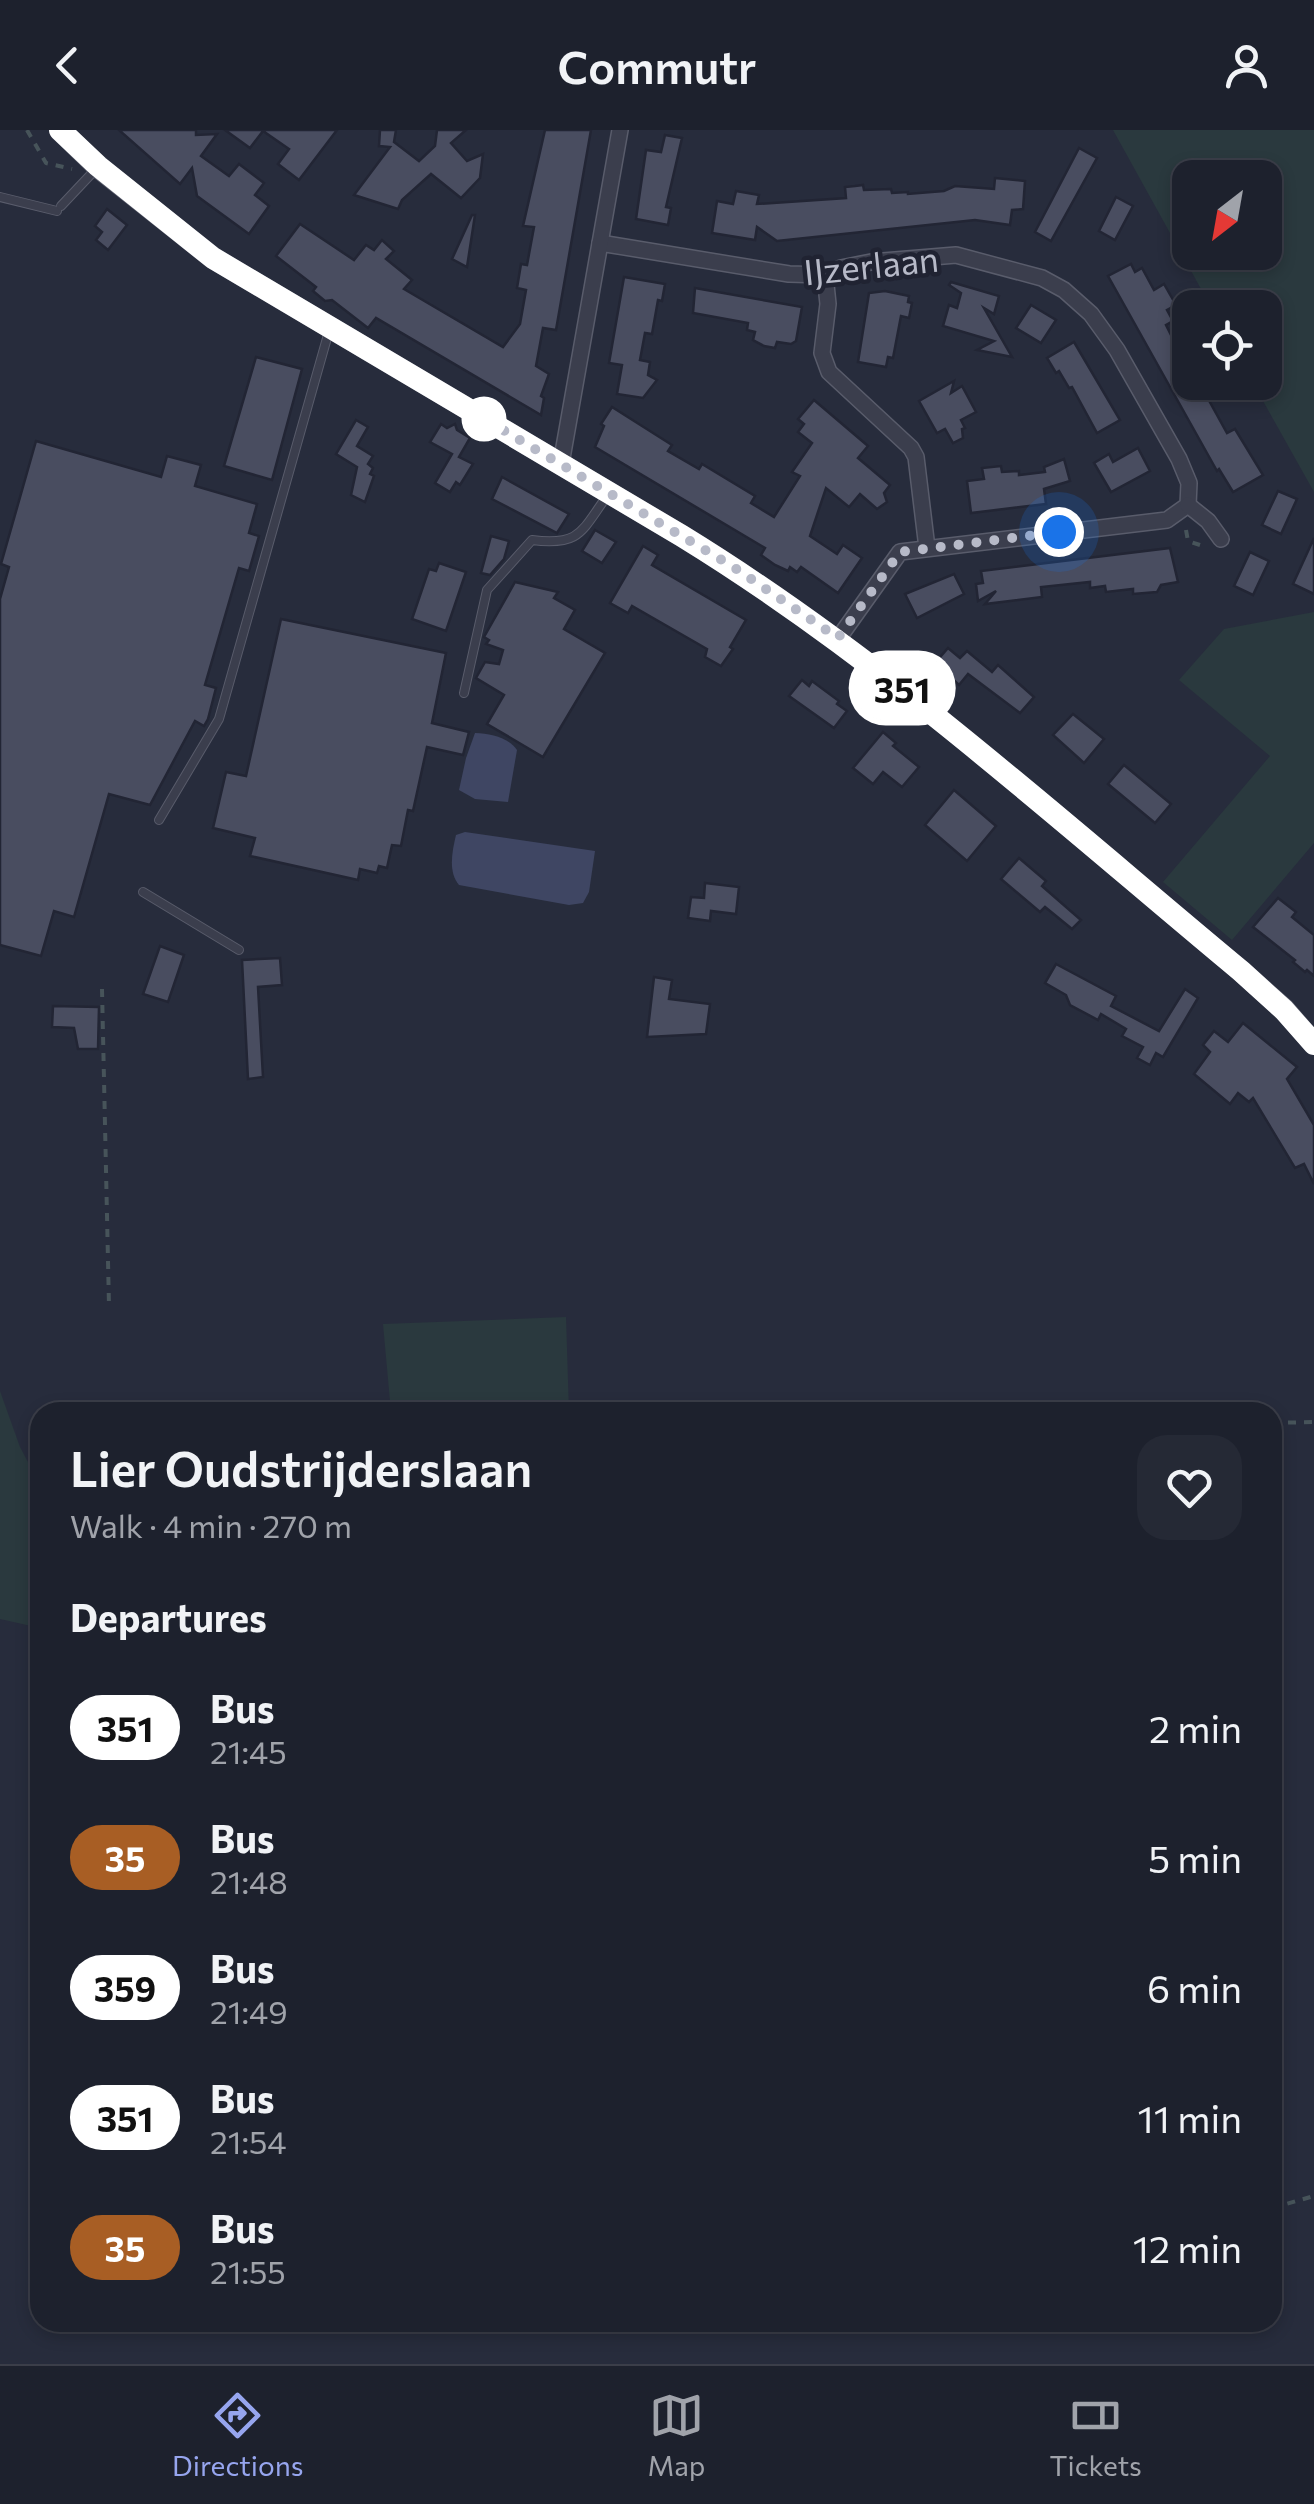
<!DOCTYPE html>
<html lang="en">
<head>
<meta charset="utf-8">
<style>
	body { margin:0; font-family:Commissioner,sans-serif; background:#252935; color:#f1f3f6; height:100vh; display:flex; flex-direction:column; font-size:38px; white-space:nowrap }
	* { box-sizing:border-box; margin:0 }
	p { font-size:32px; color:#a0a3aa }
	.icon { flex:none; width:55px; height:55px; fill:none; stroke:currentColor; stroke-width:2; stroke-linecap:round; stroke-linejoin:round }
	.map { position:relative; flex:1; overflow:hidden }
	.sheet { position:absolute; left:30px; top:1272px; width:1252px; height:930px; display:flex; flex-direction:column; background:#1d212d; border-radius:30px; box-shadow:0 5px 15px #0003,0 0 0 2px #3b3e49 }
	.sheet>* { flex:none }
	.badge { padding:0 20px; border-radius:32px; font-size:35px; line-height:65px }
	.needle { width:65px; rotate:211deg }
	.fabs { position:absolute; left:1172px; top:30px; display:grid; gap:20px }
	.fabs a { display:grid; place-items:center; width:110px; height:110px; border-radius:20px; background:#1d212d; box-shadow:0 5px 15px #0003,0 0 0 2px #3b3e49; font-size:50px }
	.you { position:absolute; width:50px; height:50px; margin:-25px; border:8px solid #fff; border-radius:50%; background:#1a73e8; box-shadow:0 0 0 15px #1a73e833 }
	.map>.badge { position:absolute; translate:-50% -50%; box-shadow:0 0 0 5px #fff }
	h2 { padding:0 40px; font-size:38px; line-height:90px }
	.round { display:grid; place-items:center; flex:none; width:105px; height:105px; border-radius:30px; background:#252935 }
	.summary { display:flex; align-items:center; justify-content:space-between; height:170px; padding:0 40px }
	h1 { font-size:48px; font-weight:600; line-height:75px }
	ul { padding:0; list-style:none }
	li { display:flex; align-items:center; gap:30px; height:130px; padding:0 40px }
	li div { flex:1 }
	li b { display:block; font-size:38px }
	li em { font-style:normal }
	li .badge { min-width:110px; font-weight:700; text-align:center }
	header { display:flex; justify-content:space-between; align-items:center; height:130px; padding:0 40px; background:#1d212d; font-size:45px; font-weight:600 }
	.menu { display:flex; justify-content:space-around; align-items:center; height:140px; border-top:2px solid #3b3e49; background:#1d212d; font-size:28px; color:#a0a3aa }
	.menu a { display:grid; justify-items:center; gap:5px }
	.menu .selected { color:#96a5ee }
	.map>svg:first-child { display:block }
</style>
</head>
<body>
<header><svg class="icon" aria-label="back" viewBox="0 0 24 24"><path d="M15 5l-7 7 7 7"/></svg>Commutr<svg class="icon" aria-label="person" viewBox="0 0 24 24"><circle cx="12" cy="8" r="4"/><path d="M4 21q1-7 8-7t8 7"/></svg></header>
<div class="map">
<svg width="1314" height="2234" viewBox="0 0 1314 2234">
	<rect width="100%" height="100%" fill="#272c3c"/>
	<g fill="#2a393e" fill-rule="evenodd">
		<path d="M1113,0H1314V362L1253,253L1265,252V178L1211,177ZM1190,48H1265V122H1190Z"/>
		<polygon points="1314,482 1314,713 1232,810 1163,752 1270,626 1179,550 1224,499"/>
		<polygon points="566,1187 569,1282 391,1282 383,1194"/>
		<polygon points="0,1261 20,1317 40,1355 40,1498 0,1489"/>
	</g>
	<g fill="#3f4663">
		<path d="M475,603C491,604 508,607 517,620L508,672L475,669L459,660L466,628Z"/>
		<path d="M465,702L595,721L589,762L583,773L569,775L459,755C448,742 452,722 456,705Z"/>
	</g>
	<g fill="#494d60" stroke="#222534" stroke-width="2.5">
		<polygon points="119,0 196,0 196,5 217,4 201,26 229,46 239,34 264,53 255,65 269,76 249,104 197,66 192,38 180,54"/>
		<polygon points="225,0 337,0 299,50 278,34 289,19 263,1 250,18"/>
		<polygon points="380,0 396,0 394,12 419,31 435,16 437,0 466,0 451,13 467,31 483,24 480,48 461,68 431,44 402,70 398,79 354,65 390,17 379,16"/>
		<polygon points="545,0 591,0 556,200 543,198 536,236 549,244 541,266 544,268 541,285 376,188 368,198 332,170 325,171 313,161 316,157 276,126 300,94 354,130 366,115 374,120 382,110 394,121 386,129 412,150 404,159 503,217 520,194 526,160 517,158 521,134 527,135 534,97 523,96"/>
		<polygon points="665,5 682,8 666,77 671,78 668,95 636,89 646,20 661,22"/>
		<polygon points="1079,18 1097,28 1051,111 1035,102"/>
		<polygon points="995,48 1025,51 1023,79 1012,80 1010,95 975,90 777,111 757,97 755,110 712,103 717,71 733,74 736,61 759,65 757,74 846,68 845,57 855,56 863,55 864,60 891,59 892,63 908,62 908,64 944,61 955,56 994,59"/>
		<polygon points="1116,67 1133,76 1115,110 1099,101"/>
		<polygon points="107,79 127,95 108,120 96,110 102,102 95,96"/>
		<polygon points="472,85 475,85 467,137 452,129"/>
		<polygon points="1131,134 1135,142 1142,138 1154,160 1164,154 1176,175 1167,180 1173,191 1166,195 1190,243 1190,252 1228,252 1206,265 1227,303 1235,299 1263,345 1233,362 1219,339 1217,341 1108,146"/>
		<polygon points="624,147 665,154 662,171 658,170 652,204 645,203 640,230 650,232 648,245 657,250 643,268 617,264 622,235 609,233"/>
		<polygon points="951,152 999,166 994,184 984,178 1012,227 977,220 994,211 943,196 949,175 957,178 961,163 949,155"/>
		<polygon points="695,158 802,177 796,211 791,214 777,212 775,218 764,216 753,210 755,202 747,200 748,193 693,183"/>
		<polygon points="885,161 909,166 908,172 912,173 909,188 901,186 893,228 888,227 886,237 858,232 869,163"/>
		<polygon points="1031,175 1056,190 1041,213 1016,198"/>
		<polygon points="1074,212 1120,290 1097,303 1072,257 1069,258 1059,241 1056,243 1047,228"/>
		<polygon points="256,227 302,239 272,350 224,336"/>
		<polygon points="954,251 951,263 962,256 976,282 961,290 965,298 962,299 963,308 953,313 945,299 937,303 919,271"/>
		<polygon points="814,270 868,316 858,328 890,355 884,363 887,372 877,379 860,364 849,377 826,358 810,406 837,424 843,415 862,428 838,463 801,437 797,442 790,437 788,441 775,435 761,425 765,418 595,317 604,296 601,294 612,277 672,315 668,321 699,339 702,334 755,366 751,373 774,387 800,346 792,342 812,313 798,302 804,294 798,289"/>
		<polygon points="356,290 368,297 357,316 373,326 368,334 373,338 370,344 374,346 365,372 351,365 357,337 336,324"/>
		<polygon points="441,294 447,298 455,294 457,300 470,308 459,327 473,334 460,355 456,352 450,362 435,353 452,324 430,312"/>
		<polygon points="36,311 161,347 167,326 201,335 195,356 257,374 249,403 259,406 249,441 239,438 205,555 216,558 208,589 204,596 195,591 150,675 109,664 74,787 54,781 41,826 0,815 0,469 9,437 1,434"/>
		<polygon points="1138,318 1150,341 1111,362 1094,333 1109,324 1113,332"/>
		<polygon points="1064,329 1070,351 1044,359 1046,374 971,383 967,351 984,349 982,338 1001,336 1002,342 1019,341 1019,345 1045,342 1044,337"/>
		<polygon points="502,347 569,384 557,403 492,369"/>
		<polygon points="1278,361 1297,369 1281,404 1262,395"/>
		<polygon points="595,400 616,412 602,433 582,421"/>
		<polygon points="491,406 509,411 504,429 490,445 481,443"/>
		<polygon points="1314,408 1314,464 1293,454"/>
		<polygon points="643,416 658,425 652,435 746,490 730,517 733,519 721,536 705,527 707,519 632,476 628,483 610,473"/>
		<polygon points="1170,418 1178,452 1161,455 1157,462 1133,464 1133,459 1106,462 1105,456 1090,458 1090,452 1041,457 1042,467 985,474 996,461 978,471 976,454 983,453 981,441"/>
		<polygon points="1250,422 1269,431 1253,465 1234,456"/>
		<polygon points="439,433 466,442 446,501 412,489 429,439 436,441"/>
		<polygon points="954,444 964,464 917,488 905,464"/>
		<polygon points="515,452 558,462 554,468 575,480 564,499 605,523 543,627 487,594 504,565 476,548 485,532 499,534 503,520 486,514 489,510 484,507"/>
		<polygon points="281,489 446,523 432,593 469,602 463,625 427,617 413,681 408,680 401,716 392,715 387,738 379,736 377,743 360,739 358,750 250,726 255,708 213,698 226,642 246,646"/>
		<polygon points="948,518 960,528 967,521 992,542 998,535 1034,567 1020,583 968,544 959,555 935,533"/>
		<polygon points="802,550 809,556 812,551 839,571 837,574 847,581 834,598 789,566"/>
		<polygon points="1073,584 1104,609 1084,633 1053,605"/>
		<polygon points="883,602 896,613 893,616 919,637 902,657 883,642 873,654 853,638"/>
		<polygon points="1124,635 1171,674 1155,693 1108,654"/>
		<polygon points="954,660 996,696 967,731 925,695"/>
		<polygon points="1019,728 1046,751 1042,756 1081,790 1072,799 1045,777 1040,782 1001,749"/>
		<polygon points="705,753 739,757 736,784 711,781 710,791 688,788 691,767 704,768"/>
		<polygon points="1278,768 1296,782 1292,787 1314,805 1314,846 1307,840 1305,842 1293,832 1295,830 1253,797"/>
		<polygon points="160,816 184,825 168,872 143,864"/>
		<polygon points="280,828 282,855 258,857 263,947 248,949 242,830"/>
		<polygon points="1056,834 1116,866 1111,876 1159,901 1185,859 1198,868 1163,927 1156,923 1150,935 1137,928 1143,917 1122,906 1126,899 1101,884 1098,890 1070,875 1066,865 1045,853"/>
		<polygon points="654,847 672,850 669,869 710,874 706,904 647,907"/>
		<polygon points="53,876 99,877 98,919 78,919 74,898 52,897"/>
		<polygon points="1243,893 1297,937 1287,949 1314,995 1314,1054 1304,1034 1295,1038 1253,968 1249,972 1238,963 1230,974 1194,944 1210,922 1203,915 1214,901 1228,912"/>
	</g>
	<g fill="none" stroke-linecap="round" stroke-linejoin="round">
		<defs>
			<g id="service">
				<polyline points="0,67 57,81"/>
				<polyline points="61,76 95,40"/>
				<path d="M464,563L487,460L532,410C580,416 581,402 607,366"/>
				<polyline points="159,690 219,589 329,201"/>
				<polyline points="143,762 239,820"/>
			</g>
			<g id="minor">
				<polyline points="600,113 789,144 825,145 841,138 871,132 956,125 1042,148 1064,160 1091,184 1117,220 1179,329 1189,353 1188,375 1167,390 900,422 838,509"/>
				<polyline points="825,145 828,174 822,223 829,242 911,318 916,327 927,418"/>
				<polyline points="561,334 620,0"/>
				<polyline points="1188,375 1208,391 1221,409"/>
			</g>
			<path id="tertiary" d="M60,0L98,37L213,128L682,406C884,530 1059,690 1241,841L1284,879L1314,914"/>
		</defs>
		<use href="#service" stroke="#595c6b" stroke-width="10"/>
		<use href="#minor" stroke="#595c6b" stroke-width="18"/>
		<use href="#tertiary" stroke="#595c6b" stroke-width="22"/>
		<g stroke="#47545a" stroke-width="4" stroke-dasharray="8 8" stroke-linecap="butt">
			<polyline points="27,0 46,33 72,39"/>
			<polyline points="1186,400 1188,411 1200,415"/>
			<polyline points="102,859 109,1176"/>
			<polyline points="1272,1293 1314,1292"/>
			<polyline points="1272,2078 1314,2066"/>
		</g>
		<use href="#service" stroke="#3b3e4d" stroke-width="8"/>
		<use href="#minor" stroke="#3b3e4d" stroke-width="15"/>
		<use href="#tertiary" stroke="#3b3e4d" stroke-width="20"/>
	</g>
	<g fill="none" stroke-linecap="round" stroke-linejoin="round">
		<defs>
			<path id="line" d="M60,0L98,36L213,128L682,406C884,530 1059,690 1241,841L1284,880L1314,914"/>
		</defs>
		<use href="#line" stroke="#fff" stroke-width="22"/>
		<use href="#line" stroke="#fff" stroke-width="15"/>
		<polyline stroke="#b7bac8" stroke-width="10" stroke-dasharray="0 18" points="484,289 471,281 732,436 838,508 900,422 1059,402"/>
	</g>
	<circle fill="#fff" stroke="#fff" stroke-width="5" cx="484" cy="289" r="20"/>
	<g text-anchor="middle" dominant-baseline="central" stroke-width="9" stroke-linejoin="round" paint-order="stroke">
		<g font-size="35" fill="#b7bac8" stroke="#202332">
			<text transform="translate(871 134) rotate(-6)">IJzerlaan</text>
		</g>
	</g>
</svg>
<div class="fabs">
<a><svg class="needle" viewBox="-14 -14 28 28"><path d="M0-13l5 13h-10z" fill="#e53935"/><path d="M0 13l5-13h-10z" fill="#a0a3aa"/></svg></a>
<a><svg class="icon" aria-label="locate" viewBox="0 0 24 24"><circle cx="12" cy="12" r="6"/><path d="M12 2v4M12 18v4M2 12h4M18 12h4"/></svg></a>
</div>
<div class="you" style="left:1059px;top:402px"></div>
<b class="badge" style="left:902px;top:558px;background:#fff;color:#111">351</b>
<section class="sheet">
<div class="summary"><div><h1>Lier Oudstrijderslaan</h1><p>Walk · 4 min · 270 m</p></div><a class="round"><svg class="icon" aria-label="heart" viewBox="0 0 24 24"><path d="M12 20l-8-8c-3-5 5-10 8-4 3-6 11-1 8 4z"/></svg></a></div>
<h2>Departures</h2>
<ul>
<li><span class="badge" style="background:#fff;color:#111">351</span><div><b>Bus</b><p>21:45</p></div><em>2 min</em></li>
<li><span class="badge" style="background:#a85e24;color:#fff">35</span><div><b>Bus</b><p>21:48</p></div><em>5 min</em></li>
<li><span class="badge" style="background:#fff;color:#111">359</span><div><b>Bus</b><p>21:49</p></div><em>6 min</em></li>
<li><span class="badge" style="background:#fff;color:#111">351</span><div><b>Bus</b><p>21:54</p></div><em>11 min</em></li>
<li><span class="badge" style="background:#a85e24;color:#fff">35</span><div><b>Bus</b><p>21:55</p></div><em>12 min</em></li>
</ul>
</section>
</div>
<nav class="menu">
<a class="selected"><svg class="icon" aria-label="directions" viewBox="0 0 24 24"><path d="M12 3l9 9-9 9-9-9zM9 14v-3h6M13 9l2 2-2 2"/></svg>Directions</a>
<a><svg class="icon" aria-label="map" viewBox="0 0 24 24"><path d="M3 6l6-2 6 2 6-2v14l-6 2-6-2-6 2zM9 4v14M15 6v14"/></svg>Map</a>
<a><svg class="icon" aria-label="tickets" viewBox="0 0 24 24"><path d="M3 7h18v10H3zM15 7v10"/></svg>Tickets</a>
</nav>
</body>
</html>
